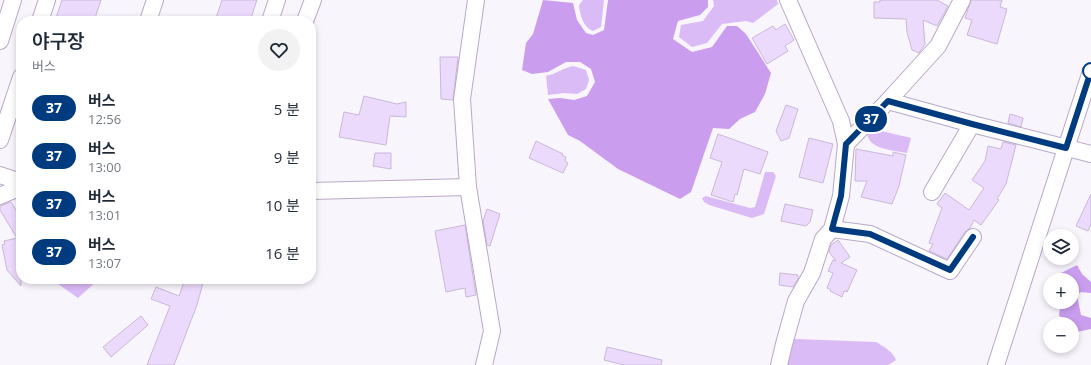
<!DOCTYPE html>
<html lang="ko">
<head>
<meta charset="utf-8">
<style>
	body { margin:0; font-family:"Open Sans","Noto Sans KR",sans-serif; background:#f2f2f3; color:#1f2937; height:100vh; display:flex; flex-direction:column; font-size:15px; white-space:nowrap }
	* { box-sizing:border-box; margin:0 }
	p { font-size:13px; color:#747a83 }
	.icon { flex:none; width:22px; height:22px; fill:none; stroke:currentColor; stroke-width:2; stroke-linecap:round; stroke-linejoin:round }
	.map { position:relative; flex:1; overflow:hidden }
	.drawer { position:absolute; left:16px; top:16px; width:300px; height:268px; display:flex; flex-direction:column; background:#fff; border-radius:16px; box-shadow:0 2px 6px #0003 }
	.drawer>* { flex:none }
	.badge { padding:0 8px; border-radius:13px; font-size:14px; line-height:26px }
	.tools { position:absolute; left:1043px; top:229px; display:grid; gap:8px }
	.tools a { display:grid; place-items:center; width:36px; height:36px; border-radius:50%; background:#fff; box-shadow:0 2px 6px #0003; font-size:20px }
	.map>.badge { position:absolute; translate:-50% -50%; box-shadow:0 0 0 2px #fff }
	.round { display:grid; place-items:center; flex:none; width:42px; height:42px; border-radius:21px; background:#f2f2f3 }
	.overview { display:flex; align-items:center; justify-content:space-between; height:68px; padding:0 16px }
	h1 { font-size:19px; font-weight:600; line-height:30px }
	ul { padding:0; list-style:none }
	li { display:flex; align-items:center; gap:12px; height:48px; padding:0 16px }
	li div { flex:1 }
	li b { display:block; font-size:15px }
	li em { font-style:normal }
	li .badge { min-width:44px; font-weight:700; text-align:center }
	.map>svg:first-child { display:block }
</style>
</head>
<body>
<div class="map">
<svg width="1091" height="365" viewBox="0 0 1091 365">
	<rect width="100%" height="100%" fill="#f8f5fc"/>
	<g fill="#dabbf6">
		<path d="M583,0H604L601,27L593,31C583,27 580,15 579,5Z"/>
		<polygon points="713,0 777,0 778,4 753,23 746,21 722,24 707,43 692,47 679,37 681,25 703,21 714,6"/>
		<path d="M573,66L586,70L589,80L586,89L577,94L564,93L548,95L546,76C556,74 563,68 573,66Z"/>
		<path d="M877,130L911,138L907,153C893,150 869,150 867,133Z"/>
		<polygon points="765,172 773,172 776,176 764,214 752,218 709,205 704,202 702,198 706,196 750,208 755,207"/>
		<polygon points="51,279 99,279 78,298"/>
		<path d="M796,339L876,342C883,346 893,352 896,360L888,365H787L790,341Z"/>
	</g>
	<g fill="#ca9def">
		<polygon points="543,0 573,3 577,20 586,33 593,35 604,30 608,0 708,0 708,7 700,15 678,21 673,39 692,52 712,47 727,26 737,26 746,34 771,73 765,94 755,112 740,119 729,129 713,128 691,192 680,199 618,169 580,141 568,135 548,99 560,98 574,100 587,96 595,82 591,69 580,62 566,62 548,72 532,74 522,70 526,43 533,34"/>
		<polygon points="1077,265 1082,274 1091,282 1091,293 1081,292 1077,295 1081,315 1091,318 1091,329 1077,332 1072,342 1072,324 1065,324 1059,315 1061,302 1072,302 1072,280 1059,280 1059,274"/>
		<polygon points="1057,346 1069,346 1064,352 1054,352"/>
	</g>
	<g fill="#ecdafc" stroke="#c9b8d9">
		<polygon points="62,0 101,0 94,21 55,21"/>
		<polygon points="222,0 257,0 250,21 215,21"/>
		<polygon points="880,0 937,0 948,6 937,26 923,20 925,44 919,53 912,50 907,32 906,19 874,18 874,2 880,2"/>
		<polygon points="971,0 1002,0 1000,7 1007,9 997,44 967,35 972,20 965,18"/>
		<polygon points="785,24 794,40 785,46 788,51 767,64 752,38 773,26 776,30"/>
		<polygon points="440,57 458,57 453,100 441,99"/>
		<polygon points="364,96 397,104 406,102 406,117 390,116 386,145 339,137 344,112 359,115"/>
		<polygon points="786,105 798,109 789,138 781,141 776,131"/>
		<polygon points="1010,114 1023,118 1021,127 1008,123"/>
		<polygon points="718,134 768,152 760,174 744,169 737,195 735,194 733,202 711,195 722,162 710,158"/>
		<polygon points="809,138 833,144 823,183 799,177"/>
		<polygon points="536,141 563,154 562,155 566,157 565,161 568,163 563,173 529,158"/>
		<polygon points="1003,142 1016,145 1006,184 997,199 999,200 981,225 974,220 970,228 965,232 947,259 929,251 933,244 929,243 942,208 937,204 945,193 969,210 984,188 972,180 985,161 988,146 1001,149"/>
		<polygon points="856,149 893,156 893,152 906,155 899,186 892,204 861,197 867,181 855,181"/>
		<polygon points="375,153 391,153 391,169 373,166"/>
		<polygon points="1091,194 1091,224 1088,231 1076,226"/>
		<polygon points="11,202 21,218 21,286 7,270 2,245 5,244 4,241 17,238 0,210 0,206"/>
		<polygon points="785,204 813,210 810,222 806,226 781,221"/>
		<polygon points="487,209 500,214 490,246 487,245 483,221"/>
		<polygon points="465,225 476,295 466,297 465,288 446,292 435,231"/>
		<polygon points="838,240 850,257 841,263 857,270 847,292 844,291 842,297 830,291 831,290 827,288 833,273 828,271 833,260 836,261 829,252 831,245"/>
		<polygon points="780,273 798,275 798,279 793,287 779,285"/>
		<polygon points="185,279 204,279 197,305 174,365 147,365 170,306 151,299 156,287 179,296"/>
		<polygon points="141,316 148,325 111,357 103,347"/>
		<polygon points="607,347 662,360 661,365 624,365 604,360"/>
	</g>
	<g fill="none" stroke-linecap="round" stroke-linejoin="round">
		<defs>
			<g id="minor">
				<polyline points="476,0 462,99 468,187 492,331 484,365"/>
				<polyline points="40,21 47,0"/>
				<polyline points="148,21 155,0"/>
				<polyline points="270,21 277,0"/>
				<polyline points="305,21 313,0"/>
				<polyline points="0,41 13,0"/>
				<polyline points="888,101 972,124 1091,154"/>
				<polyline points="0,140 21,77"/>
				<polyline points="846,144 888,101 938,46 962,0"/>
				<polyline points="0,175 21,182"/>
				<polyline points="311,191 468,187"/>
				<polyline points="932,192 972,124"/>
				<polyline points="0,196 21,187"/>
				<polyline points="832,229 870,234 950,271 973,237"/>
				<polyline points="779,365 784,344 796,301 812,273 823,239 832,229 841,196 846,144 841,121 788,0"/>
				<polyline points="996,365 1091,71"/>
			</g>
		</defs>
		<use href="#minor" stroke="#b9a8c8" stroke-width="18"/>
		<use href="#minor" stroke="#fff" stroke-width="16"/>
	</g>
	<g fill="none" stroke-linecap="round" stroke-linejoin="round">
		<defs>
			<polyline id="line" points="973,237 950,270 870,234 832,229 841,196 846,144 888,101 972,124 1066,148 1091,71"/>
		</defs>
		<use href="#line" stroke="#fff" stroke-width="9"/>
		<use href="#line" stroke="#003b80" stroke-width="6"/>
	</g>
	<circle fill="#fff" stroke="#003b80" stroke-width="2" cx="1091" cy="71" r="8"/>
</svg>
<div class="tools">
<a><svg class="icon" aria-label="layers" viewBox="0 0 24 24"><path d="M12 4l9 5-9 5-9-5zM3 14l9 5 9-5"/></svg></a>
<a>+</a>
<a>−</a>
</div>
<b class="badge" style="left:871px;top:119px;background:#003b80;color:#fff">37</b>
<section class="drawer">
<div class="overview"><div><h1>야구장</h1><p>버스</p></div><a class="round"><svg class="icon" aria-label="heart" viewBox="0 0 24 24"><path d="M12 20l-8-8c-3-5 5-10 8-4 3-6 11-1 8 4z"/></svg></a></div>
<ul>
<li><span class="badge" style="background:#003b80;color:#fff">37</span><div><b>버스</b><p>12:56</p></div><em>5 분</em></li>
<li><span class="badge" style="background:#003b80;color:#fff">37</span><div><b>버스</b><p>13:00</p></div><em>9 분</em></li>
<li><span class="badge" style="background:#003b80;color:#fff">37</span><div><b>버스</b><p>13:01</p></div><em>10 분</em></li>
<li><span class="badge" style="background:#003b80;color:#fff">37</span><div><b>버스</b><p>13:07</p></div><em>16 분</em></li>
</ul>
</section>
</div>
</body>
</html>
